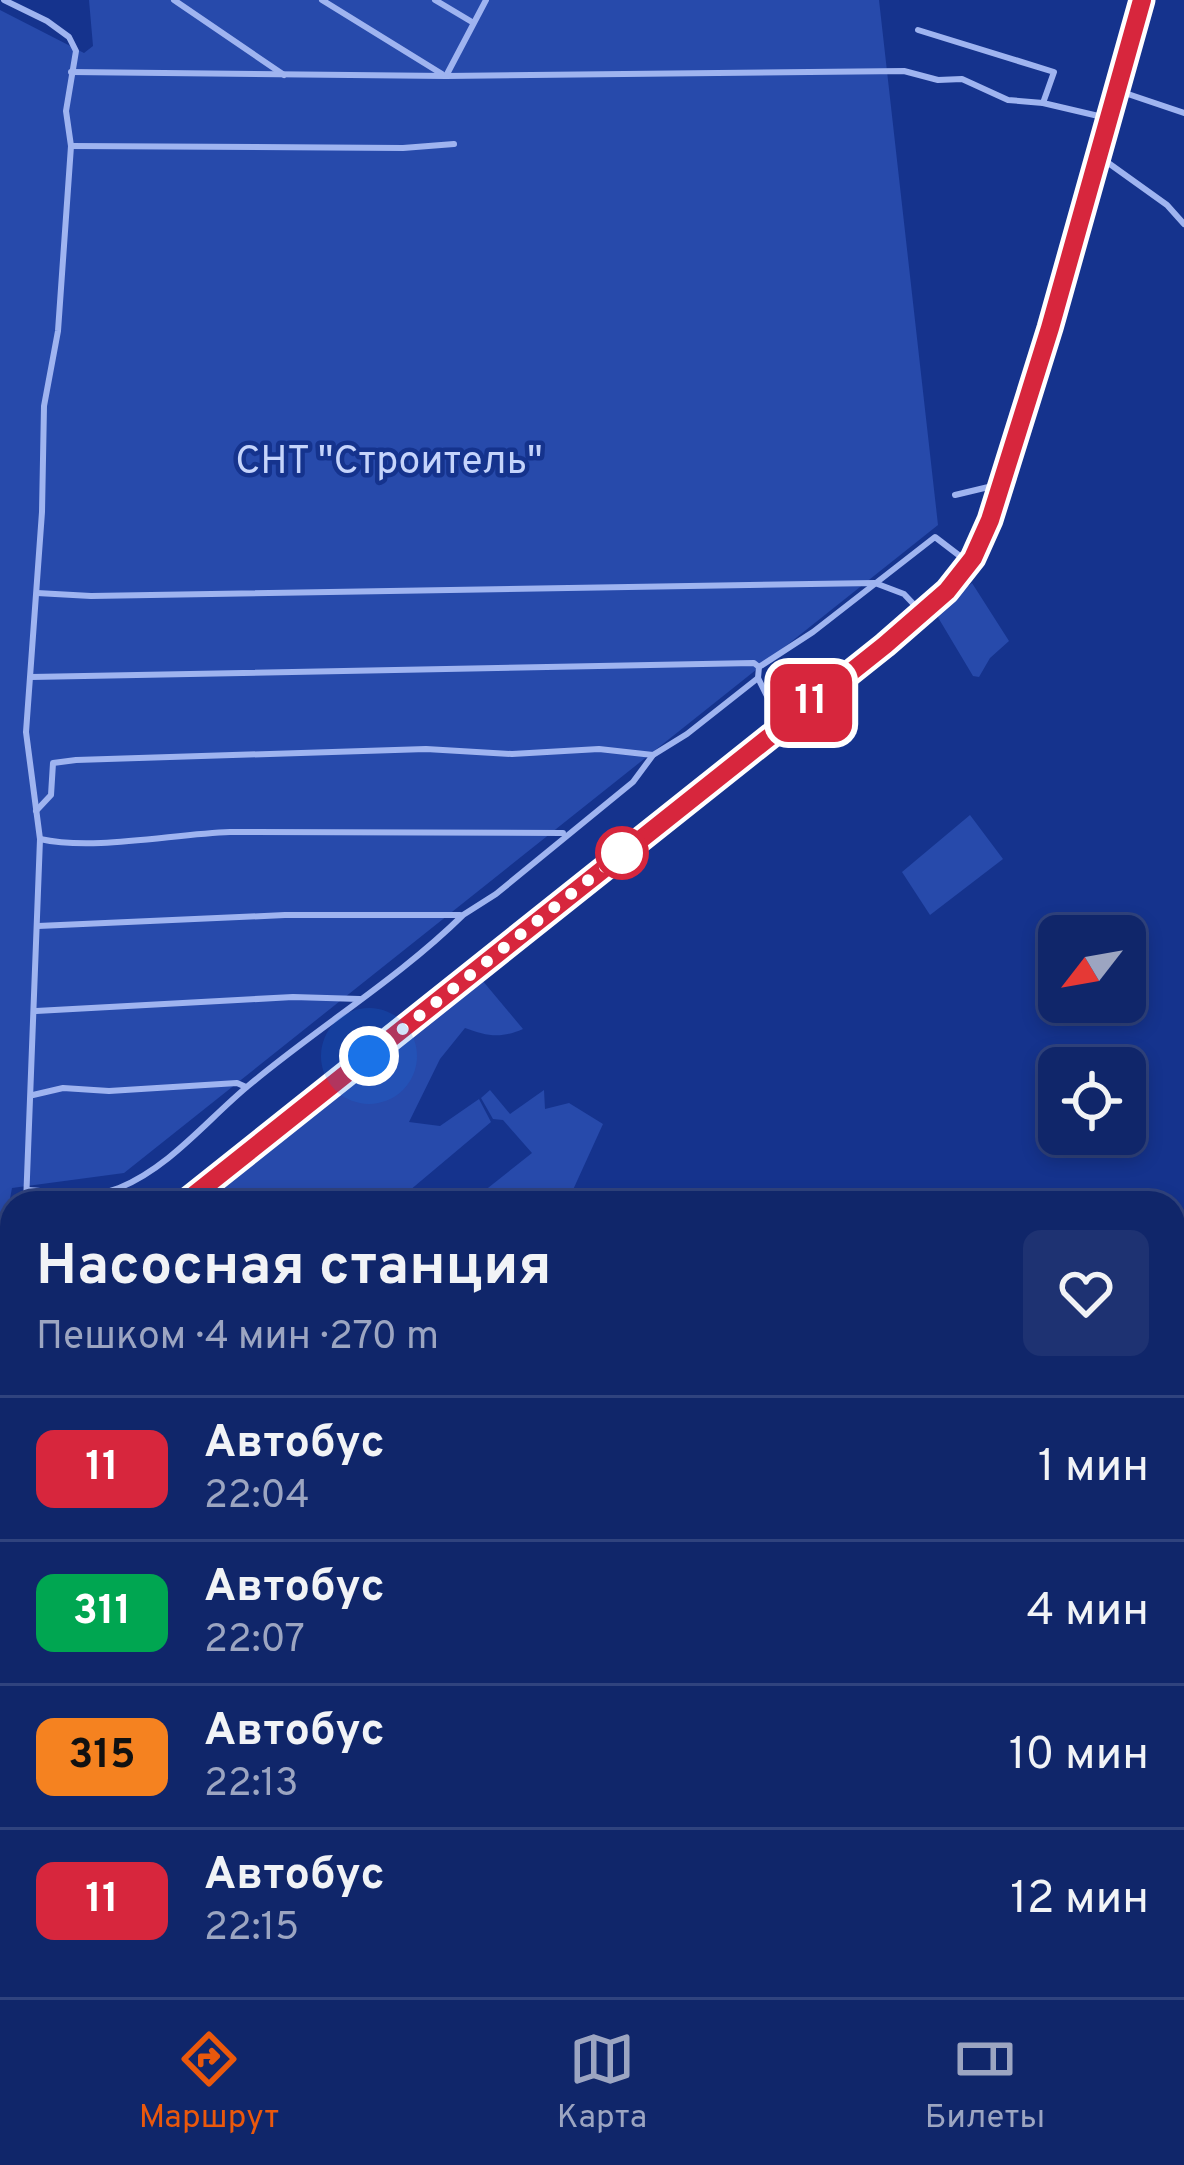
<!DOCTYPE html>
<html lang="ru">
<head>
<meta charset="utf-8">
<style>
	body { margin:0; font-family:Overpass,sans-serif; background:#1e3272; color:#f1f3f6; height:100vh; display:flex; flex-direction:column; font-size:45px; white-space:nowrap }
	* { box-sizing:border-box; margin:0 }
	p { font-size:39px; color:#9ca5c1 }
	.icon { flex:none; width:66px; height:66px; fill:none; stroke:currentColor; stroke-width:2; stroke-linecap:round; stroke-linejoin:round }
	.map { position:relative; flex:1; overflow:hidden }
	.details { position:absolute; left:0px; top:1191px; width:1185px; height:807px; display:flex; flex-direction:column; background:#10266a; border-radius:36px 36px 0 0; box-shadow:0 6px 18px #0003,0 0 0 3px #30437e }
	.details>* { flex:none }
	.badge { padding:0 24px; border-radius:18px; font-size:42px; line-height:78px }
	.needle { width:78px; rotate:239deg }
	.buttons { position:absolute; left:1038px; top:915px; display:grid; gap:24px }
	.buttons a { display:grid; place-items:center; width:108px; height:108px; border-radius:18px; background:#10266a; box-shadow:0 6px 18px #0003,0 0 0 3px #30437e; font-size:60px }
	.you { position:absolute; width:60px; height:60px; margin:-30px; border:9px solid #fff; border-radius:50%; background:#1a73e8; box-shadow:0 0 0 18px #1a73e833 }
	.map>.badge { position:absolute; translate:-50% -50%; box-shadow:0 0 0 6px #fff }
	.round { display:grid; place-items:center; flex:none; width:126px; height:126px; border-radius:18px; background:#1e3272 }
	.headline { display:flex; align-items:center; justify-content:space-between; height:204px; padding:0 36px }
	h1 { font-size:57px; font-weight:700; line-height:90px }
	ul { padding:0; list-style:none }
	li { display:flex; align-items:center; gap:36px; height:144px; padding:0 36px; border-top:3px solid #30437e }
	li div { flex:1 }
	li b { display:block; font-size:45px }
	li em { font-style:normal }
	li .badge { min-width:132px; font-weight:700; text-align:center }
	.tabs { display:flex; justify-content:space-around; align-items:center; height:168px; border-top:3px solid #30437e; background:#10266a; font-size:33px; color:#9ca5c1 }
	.tabs a { display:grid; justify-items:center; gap:6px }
	.tabs .current { color:#ea580c }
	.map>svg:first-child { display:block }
</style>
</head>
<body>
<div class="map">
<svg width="1184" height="1997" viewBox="0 0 1184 1997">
	<rect width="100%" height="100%" fill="#15338d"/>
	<g fill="#274aab">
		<polygon points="89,0 879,0 938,525 124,1173 12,1188 0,1252 0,10 84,53 93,46"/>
		<polygon points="972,583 1009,641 990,658 979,677 973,676 936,614"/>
		<polygon points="970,815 1003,859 930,915 902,872"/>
		<path d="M482,980L523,1029C500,1039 487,1036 465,1028L440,1059L409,1122L440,1126L479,1099L491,1122L403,1196L415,1190L427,1203H395L397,1200L385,1203L350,1196L341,1203H195Z"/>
		<polygon points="490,1090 510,1114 544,1090 545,1109 569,1103 603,1124 567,1203 469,1203 532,1153 503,1120 493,1119 481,1098"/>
	</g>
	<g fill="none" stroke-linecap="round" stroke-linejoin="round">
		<g stroke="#9fb4f0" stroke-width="6">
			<polyline points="4,0 47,21 69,37 76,51 66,111 71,146 58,331 44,406 42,512 26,732 40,839 26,1203"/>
			<polyline points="174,0 284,75"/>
			<polyline points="322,0 442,74"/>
			<polyline points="435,0 472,22"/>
			<polyline points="486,0 446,76 904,71 938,80 962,79 1008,100 1043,103"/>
			<polyline points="918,30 1054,72 1043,103 1107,118"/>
			<polyline points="71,72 446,76"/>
			<polyline points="1116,90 1184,113"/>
			<polyline points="71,146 403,148 454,144"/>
			<polyline points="1100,157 1167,205 1184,224"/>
			<polyline points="955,495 1001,484"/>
			<polyline points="37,593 91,596 875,583 904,594 922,613"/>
			<polyline points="31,677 754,663 759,667"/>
			<polyline points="782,726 758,678 759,667 813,632 935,537 969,563"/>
			<polyline points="36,811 51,795 53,763 76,760 426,749 512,754 599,749 653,755"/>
			<path d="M40,839C94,851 172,834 230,832L563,833"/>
			<polyline points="38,926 285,915 460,915"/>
			<polyline points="36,1011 293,997 360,999"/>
			<polyline points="33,1095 63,1088 109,1091 237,1083 246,1087"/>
			<path d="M28,1190C56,1192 91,1199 119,1188C170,1167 207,1120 248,1086C318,1027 398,979 463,915L496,894L633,782L653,755L687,734L758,678"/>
			<path d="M12,1293C3,1306 2,1313 12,1325"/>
			<polyline points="0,1480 12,1499"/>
			<polyline points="385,1986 394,1997"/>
		</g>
		<g stroke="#cdd8fb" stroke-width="9">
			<polyline points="184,1203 885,645 947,591 973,558 990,520 1050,328 1142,0"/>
			<polyline points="0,1350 12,1340"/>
		</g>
		<g stroke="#fff" stroke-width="3" stroke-dasharray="21 9" stroke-linecap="butt">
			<polyline points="1173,1467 1184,1459"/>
			<polyline points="1173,1580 1184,1562"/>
			<polyline points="1173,1610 1184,1594"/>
			<polyline points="1173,1909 1184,1919"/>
			<polyline points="1173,1937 1184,1943"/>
			<polyline points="706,1997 719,1986"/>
			<polyline points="731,1997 746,1986"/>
			<polyline points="801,1997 820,1986"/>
		</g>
	</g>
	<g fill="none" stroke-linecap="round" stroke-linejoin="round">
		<defs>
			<polyline id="line" points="184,1203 885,645 947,591 973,558 990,520 1050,328 1142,0"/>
		</defs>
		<use href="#line" stroke="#fff" stroke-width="27"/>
		<use href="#line" stroke="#d7263d" stroke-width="18"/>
		<polyline stroke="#fff" stroke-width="12" stroke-dasharray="0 21.6" points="369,1056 622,853"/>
	</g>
	<circle fill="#fff" stroke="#d7263d" stroke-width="6" cx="622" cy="853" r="24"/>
	<g text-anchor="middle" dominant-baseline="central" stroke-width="9" stroke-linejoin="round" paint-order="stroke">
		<g font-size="39" fill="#c5d4fb" stroke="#15338d">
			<text x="389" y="463">СНТ "Строитель"</text>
		</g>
	</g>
</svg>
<div class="buttons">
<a><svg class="needle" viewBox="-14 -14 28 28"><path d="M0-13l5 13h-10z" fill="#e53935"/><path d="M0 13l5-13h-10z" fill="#9ca5c1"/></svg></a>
<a><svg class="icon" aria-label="locate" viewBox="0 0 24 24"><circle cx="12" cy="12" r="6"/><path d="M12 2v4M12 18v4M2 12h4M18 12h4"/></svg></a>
</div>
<div class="you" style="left:369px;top:1056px"></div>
<b class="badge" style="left:811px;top:703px;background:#d7263d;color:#fff">11</b>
<section class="details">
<div class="headline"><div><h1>Насосная станция</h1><p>Пешком · 4 мин · 270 m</p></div><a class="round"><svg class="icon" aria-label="heart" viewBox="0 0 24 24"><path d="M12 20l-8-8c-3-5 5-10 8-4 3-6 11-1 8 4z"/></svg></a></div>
<ul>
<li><span class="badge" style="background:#d7263d;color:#fff">11</span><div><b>Автобус</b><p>22:04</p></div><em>1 мин</em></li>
<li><span class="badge" style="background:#00a651;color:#fff">311</span><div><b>Автобус</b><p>22:07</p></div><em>4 мин</em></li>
<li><span class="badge" style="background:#f58220;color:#111">315</span><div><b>Автобус</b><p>22:13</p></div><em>10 мин</em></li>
<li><span class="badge" style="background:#d7263d;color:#fff">11</span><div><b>Автобус</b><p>22:15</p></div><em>12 мин</em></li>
</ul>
</section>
</div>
<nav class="tabs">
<a class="current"><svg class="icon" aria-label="directions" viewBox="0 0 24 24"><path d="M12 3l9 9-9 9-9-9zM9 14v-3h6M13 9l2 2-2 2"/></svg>Маршрут</a>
<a><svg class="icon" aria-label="map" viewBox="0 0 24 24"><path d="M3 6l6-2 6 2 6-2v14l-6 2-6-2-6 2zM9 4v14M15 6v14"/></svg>Карта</a>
<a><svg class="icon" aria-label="tickets" viewBox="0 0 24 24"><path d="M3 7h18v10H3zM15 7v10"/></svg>Билеты</a>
</nav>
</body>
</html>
